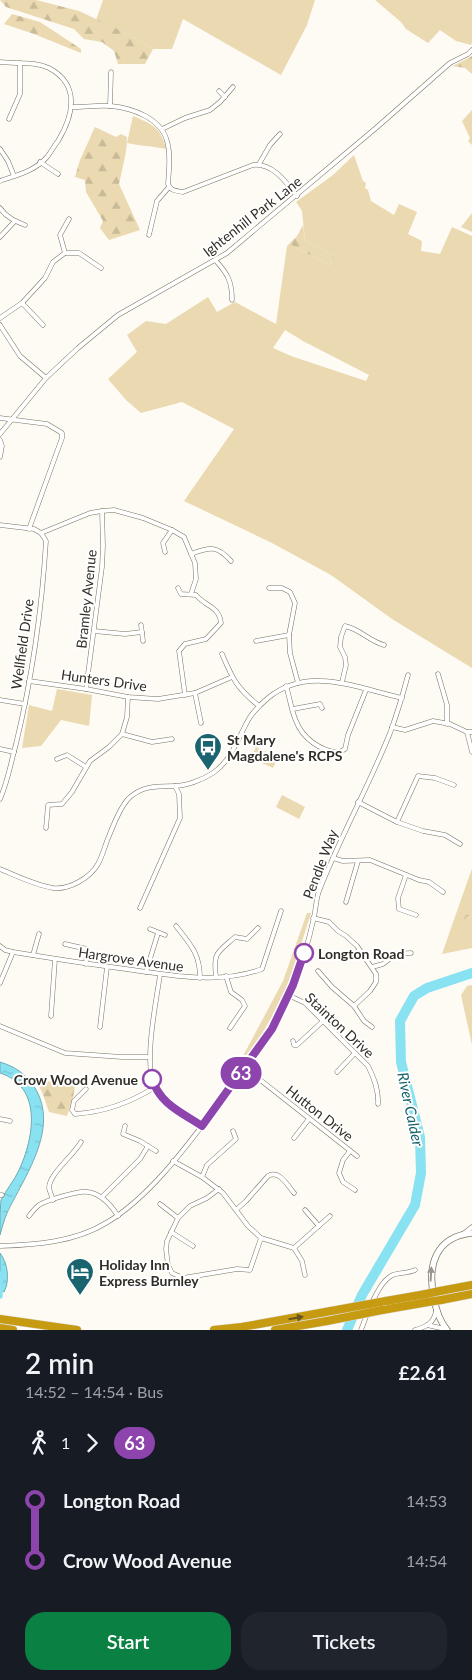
<!DOCTYPE html>
<html lang="en">
<head>
<meta charset="utf-8">
<style>
	body { margin:0; font-family:Lato,sans-serif; background:#20242c; color:#f1f3f6; height:100vh; display:flex; flex-direction:column; font-size:19px; white-space:nowrap }
	* { box-sizing:border-box; margin:0 }
	p { font-size:16px; color:#9ea1a6 }
	.icon { flex:none; width:28px; height:28px; fill:none; stroke:currentColor; stroke-width:2; stroke-linecap:round; stroke-linejoin:round }
	.map { position:relative; height:1330px; overflow:hidden }
	.side { display:flex; flex-direction:column; background:#171b24; flex:1 }
	.side>* { flex:none }
	.badge { padding:0 10px; border-radius:16px; font-size:18px; line-height:32px }
	.map>.badge { position:absolute; translate:-50% -50%; box-shadow:0 0 0 2px #fff }
	.legs { display:flex; align-items:center; gap:8px; height:55px; padding:0 25px; font-size:16px }
	.legs p { margin-inline-start:auto }
	.overview { display:flex; align-items:center; justify-content:space-between; height:85px; padding:0 25px }
	h1 { font-size:28px; font-weight:600; line-height:38px }
	.button { display:flex; gap:10px; margin-top:auto; padding:10px 25px }
	.button a { flex:1; height:58px; border-radius:20px; background:#0b8043; color:#fff; font-size:20px; font-weight:600; line-height:58px; text-align:center }
	.button a+a { background:#20242c; color:#f1f3f6 }
	ul { padding:0 25px; list-style:none }
	li { display:flex; align-items:center; gap:18px; height:60px; font-size:19px }
	li i { display:grid; place-items:center; width:8px; height:100%; margin:0 6px; background:currentColor }
	li i::after { content:''; width:12px; height:12px; margin:-6px; border:4px solid; border-radius:50%; background:#171b24 }
	li p { margin-inline-start:auto }
	li:first-child i { background:linear-gradient(#0000 50%,currentColor 0) }
	li:last-child i { background:linear-gradient(currentColor 50%,#0000 0) }
	.map>svg:first-child { display:block }
</style>
</head>
<body>
<div class="map">
<svg width="472" height="1330" viewBox="0 0 472 1330">
	<defs>
		<pattern id="forest-firs" width="22" height="20" patternUnits="userSpaceOnUse" patternTransform="scale(1.25)"><rect width="22" height="20" fill="#ead9b1"/><path d="M5 1l3.5 6h-7zM16 11l3.5 6h-7z" fill="#c9bb98"/></pattern>
		<pattern id="park-crowns" width="20" height="18" patternUnits="userSpaceOnUse" patternTransform="scale(1.25)"><rect width="20" height="18" fill="#ead9b1"/><path d="M2 6a3 3 0 1 1 6 0M12 15a3 3 0 1 1 6 0" fill="none" stroke="#c9bb98"/></pattern>
		<pattern id="water-ripples" width="26" height="14" patternUnits="userSpaceOnUse" patternTransform="scale(1.25)"><rect width="26" height="14" fill="#89e2f1"/><path d="M2 4q2-2 4 0t4 0M15 11q2-2 4 0t4 0" fill="none" stroke="#77c2cf"/></pattern>
	</defs>
	<rect width="100%" height="100%" fill="#fefbf4"/>
	<g fill="#ead9b1" fill-rule="evenodd">
		<polygon points="103,0 315,0 307,25 281,75 183,19 172,49 153,49 126,33 96,20"/>
		<polygon points="375,0 472,0 472,43 471,45 456,41 440,30 428,43 406,29 401,22"/>
		<polygon points="472,110 472,145 468,141 470,138 462,121"/>
		<path d="M133,116C152,124 161,127 166,149C152,146 140,146 127,143Z"/>
		<path d="M354,155L363,181L366,183L365,188L368,190L371,201L394,215L399,204L417,212L408,234L422,241L421,251L440,254L452,227L472,236V668L392,619L331,575L272,543L184,501L234,429L182,402L141,413L126,400L108,379L137,352L127,335L146,321L166,324L208,297L217,312L235,302L276,324L287,246L289,244L330,265L334,256L305,241L302,211L296,202L333,175ZM285,330L303,341L369,375L366,381L291,356L273,348Z"/>
		<polygon points="472,213 472,232 461,227"/>
		<polygon points="57,689 92,695 89,726 61,720 41,746 22,748 29,705 52,711"/>
		<polygon points="256,747 278,758 273,768 251,758"/>
		<polygon points="282,795 305,807 299,819 276,807"/>
		<polygon points="472,869 472,948 442,954 470,874"/>
		<polygon points="307,913 311,913 286,992 247,1060 243,1056 283,981"/>
		<polygon points="472,985 472,1045 461,995 467,986"/>
	</g>
	<g fill="url(#forest-firs)">
		<polygon points="0,0 36,0 79,11 126,33 153,49 145,64 118,64 114,51 102,42 84,39 74,29 6,7"/>
		<polygon points="12,14 40,22 81,49 81,53 34,34 4,24"/>
		<polygon points="472,56 472,74 465,68 453,66"/>
		<polygon points="95,127 116,137 121,134 127,137 126,152 119,184 140,230 109,240 100,228 103,221 86,192 85,180 75,177 80,160"/>
		<polygon points="303,225 305,241 334,256 330,265 289,244 297,236"/>
		<polygon points="76,1080 73,1098 67,1116 49,1112 42,1092 37,1082"/>
	</g>
	<path fill="url(#park-crowns)" d="M461,908C467,910 472,919 472,925L467,928H465V924L461,920L457,912Z"/>
	<g fill="url(#water-ripples)" stroke="#6facb4">
		<path d="M0,1062C16,1067 26,1074 35,1088C60,1129 24,1177 7,1213C4,1220 2,1228 0,1235C0,1225 0,1209 1,1200C6,1190 14,1181 19,1170C34,1138 43,1087 0,1073Z"/>
		<path d="M0,1253C8,1263 10,1281 4,1292L0,1290Z"/>
	</g>
	<g fill="none" stroke-linecap="round" stroke-linejoin="round">
		<polyline stroke="#89e2f1" stroke-width="5.5" points="0,1274 0,1296"/>
		<polyline stroke="#89e2f1" stroke-width="10" points="347,1330 362,1295 415,1205 421,1173 420,1137 401,1062 400,1021 414,996 427,988 472,973"/>
		<defs>
			<g id="street">
				<path d="M0,62C16,64 34,61 49,68C81,85 73,116 58,141C54,146 51,152 47,157C35,171 17,175 0,181"/>
				<polyline points="219,91 225,97"/>
				<polyline points="110,106 111,72"/>
				<path d="M72,107C84,107 98,105 111,106C132,108 161,118 167,141C171,154 169,170 168,184C170,191 177,191 183,192L253,165C273,163 286,182 297,196"/>
				<polyline points="9,119 20,94 20,63"/>
				<polyline points="162,129 185,118 210,110 220,102 233,87"/>
				<polyline points="0,149 8,161 14,176"/>
				<polyline points="40,162 58,174"/>
				<polyline points="259,164 270,145 280,134"/>
				<path d="M0,208C6,217 15,221 25,225"/>
				<polyline points="149,235 157,201 169,187"/>
				<polyline points="0,237 15,221"/>
				<polyline points="65,253 60,235 69,219"/>
				<path d="M216,261C228,274 232,282 232,300"/>
				<polyline points="22,303 43,325"/>
				<polyline points="0,318 22,303 45,278 53,262 65,253 79,253 101,268"/>
				<polyline points="0,325 20,356 46,378"/>
				<polyline points="0,418 47,424 62,433 62,438 29,529"/>
				<polyline points="0,434 46,378 78,348 118,315 227,253 376,128 450,63 468,54 472,50"/>
				<polyline points="0,440 2,446 0,457"/>
				<path d="M0,525L34,529L41,533L46,541C42,608 32,678 16,744C11,762 8,781 0,799"/>
				<polyline points="41,533 90,513 102,511 114,510 143,518 172,530 184,537 195,563 196,579 191,594"/>
				<polyline points="165,552 163,543 172,530"/>
				<path d="M191,554C210,547 217,545 231,561"/>
				<path d="M178,588L181,594L196,595C206,607 219,606 221,623L206,639L185,644L179,651L185,695"/>
				<polyline points="269,588 282,588 290,592 295,603 289,635 290,653 298,683"/>
				<polyline points="141,625 143,641"/>
				<polyline points="94,631 125,634 142,632"/>
				<polyline points="256,641 289,635"/>
				<path d="M222,654C233,680 237,688 259,706"/>
				<polyline points="438,674 447,705 447,724"/>
				<polyline points="29,681 86,689 128,697 158,699 195,693 232,677"/>
				<path d="M342,682L346,665L345,657L340,647L341,637L345,626C360,629 369,641 384,645"/>
				<path d="M286,686C290,698 291,710 296,721C303,739 320,750 338,753L345,749L348,735L366,690"/>
				<polyline points="86,689 102,567 103,546 102,511"/>
				<polyline points="195,693 201,723"/>
				<polyline points="0,700 25,704"/>
				<polyline points="293,709 320,704 322,708"/>
				<polyline points="392,727 405,730 433,721 450,724 467,732 472,732"/>
				<polyline points="467,732 472,752"/>
				<polyline points="122,734 152,742 172,739"/>
				<polyline points="0,749 14,752"/>
				<polyline points="57,759 67,755 86,767"/>
				<polyline points="358,802 397,822 423,831 445,835 460,844"/>
				<polyline points="397,822 418,776 435,778 454,785"/>
				<polyline points="46,828 48,805 62,804 72,792 90,761 109,747 122,734 127,717 128,697"/>
				<polyline points="333,858 343,861 370,860 419,880 429,882 443,892"/>
				<path d="M0,869C17,876 35,885 53,888C69,890 90,878 98,864C103,855 105,845 109,836C114,824 119,809 128,799C141,786 156,786 174,786C186,786 202,780 213,773C233,759 238,737 250,717C255,710 262,703 268,698C309,665 357,688 402,698"/>
				<polyline points="406,875 398,898 399,909 416,915"/>
				<polyline points="346,902 358,861"/>
				<polyline points="140,908 180,818 179,794 175,786"/>
				<polyline points="313,918 329,922 338,931 346,936 357,946 376,974 376,982 370,991 354,1006"/>
				<path d="M176,926C191,945 200,954 200,978"/>
				<polyline points="150,929 165,935"/>
				<polyline points="65,944 87,949 86,964"/>
				<path d="M0,946L5,950L13,952C50,958 88,964 126,969C171,975 218,985 262,969L281,911"/>
				<polyline points="33,955 39,934"/>
				<polyline points="372,967 383,964 396,954 411,953"/>
				<polyline points="318,971 332,987 354,1006 364,1021 372,1027"/>
				<polyline points="146,972 158,933"/>
				<path d="M160,975C156,1003 141,1072 158,1094C169,1108 187,1116 202,1126"/>
				<polyline points="226,976 231,992 242,1000 245,1006 230,1028"/>
				<path d="M216,977C213,952 217,953 235,937L247,939L258,928"/>
				<polyline points="0,983 13,952"/>
				<path d="M288,995L305,1003L368,1066C374,1078 379,1090 378,1104"/>
				<polyline points="51,1016 55,959"/>
				<polyline points="0,1026 65,1053 122,1057 149,1057"/>
				<polyline points="100,1027 107,967"/>
				<polyline points="293,1041 294,1045 297,1045 323,1021"/>
				<polyline points="245,1068 357,1156"/>
				<polyline points="337,1072 355,1053"/>
				<path d="M86,1089L74,1101L72,1110L75,1114C105,1112 130,1103 155,1087"/>
				<polyline points="0,1119 10,1121"/>
				<polyline points="125,1126 123,1134 140,1141 156,1151"/>
				<polyline points="294,1138 309,1119"/>
				<polyline points="350,1151 343,1160 339,1173 343,1182 355,1190"/>
				<polyline points="173,1161 202,1177 223,1193 248,1226 261,1238 294,1248 302,1261 305,1275"/>
				<polyline points="202,1177 207,1165 236,1139 233,1131"/>
				<polyline points="219,1189 207,1198 190,1206 178,1218 167,1241 166,1249 168,1265 172,1273 183,1278 237,1269 250,1270 261,1238"/>
				<polyline points="0,1195 2,1195"/>
				<polyline points="102,1197 140,1159 148,1146"/>
				<path d="M53,1200C52,1197 50,1192 49,1188C49,1174 73,1156 81,1142"/>
				<polyline points="160,1204 178,1218"/>
				<path d="M236,1210L246,1201L268,1176C279,1169 288,1186 294,1193"/>
				<polyline points="305,1210 319,1226"/>
				<path d="M29,1216C32,1212 35,1208 39,1205C47,1200 80,1190 88,1192C102,1194 111,1205 118,1216"/>
				<polyline points="171,1232 193,1246"/>
				<polyline points="463,1234 472,1227"/>
				<path d="M0,1246C35,1245 75,1242 106,1223C149,1198 187,1146 217,1106C245,1068 274,1030 293,985C302,964 309,940 314,917C316,908 316,899 319,891C340,837 369,786 390,733C397,714 403,694 408,675"/>
				<polyline points="294,1248 330,1216"/>
				<path d="M372,1303C376,1294 382,1281 391,1276C397,1272 407,1274 415,1270"/>
				<polyline points="427,1325 445,1329"/>
				<polyline points="361,1330 367,1314"/>
				<path d="M415,1330C426,1327 434,1323 436,1311"/>
			</g>
			<path id="secondary" d="M447,1330C439,1320 436,1310 434,1298C427,1266 435,1237 472,1233"/>
			<g id="highway">
				<polyline points="440,1291 472,1285"/>
				<polyline points="441,1300 472,1294"/>
				<polyline points="386,1301 426,1294"/>
				<polyline points="382,1310 428,1302"/>
				<polyline points="0,1319 77,1330"/>
				<polyline points="0,1328 13,1330"/>
				<polyline points="214,1330 242,1327 331,1311"/>
				<polyline points="275,1330 327,1321"/>
			</g>
		</defs>
		<use href="#street" stroke="#787262" stroke-width="5"/>
		<use href="#secondary" stroke="#787262" stroke-width="7"/>
		<use href="#highway" stroke="#dad9d8" stroke-width="9"/>
		<use href="#street" stroke="#fff" stroke-width="4"/>
		<use href="#secondary" stroke="#fff" stroke-width="5.5"/>
		<use href="#highway" stroke="#c79b11" stroke-width="8"/>
		<defs>
			<g id="highway-bridge">
				<polyline points="426,1294 440,1291"/>
				<polyline points="428,1302 441,1300"/>
				<polyline points="331,1311 386,1301"/>
				<polyline points="327,1321 382,1310"/>
			</g>
		</defs>
		<use href="#highway-bridge" stroke="#dad9d8" stroke-width="9" stroke-linecap="butt"/>
		<use href="#highway-bridge" stroke="#c79b11" stroke-width="8"/>
	</g>
	<defs><path id="oneway-solid" d="M-6-.8H1V-3.2L6.5 0L1 3.2V.8H-6Z" transform="scale(1.25)"/></defs>
	<use fill="#989693" href="#oneway-solid" transform="translate(431 1274) rotate(-87)"/>
	<use fill="#66541f" href="#oneway-solid" transform="translate(296 1318) rotate(-10)"/>
	<g fill="none" stroke-linecap="round" stroke-linejoin="round">
		<defs>
			<path id="line-1" d="M152,1079C160,1104 181,1112 202,1126L272,1029L293,985L304,953"/>
		</defs>
		<use href="#line-1" stroke="#fff" stroke-width="11"/>
		<use href="#line-1" stroke="#8e44ad" stroke-width="8"/>
	</g>
	<defs>
		<symbol id="bus-pin" viewBox="-11 -11 22 30"><path d="M0 17L-7.5 6A9.5 9.5 0 1 1 7.5 6Z" fill="#19646f" stroke="#fff"/><path d="M-5-6H5V4H4V6H2V4H-2V6H-4V4H-5ZM-3.5-4V0h7V-4ZM-3.5 1.2v1.5H-2V1.2ZM2 1.2v1.5H3.5V1.2Z" fill="#fff"/></symbol>
		<symbol id="hotel-pin" viewBox="-11 -11 22 30"><path d="M0 17L-7.5 6A9.5 9.5 0 1 1 7.5 6Z" fill="#19646f" stroke="#fff"/><path d="M-6-4.5h1.5V1H6V5H4.5V3h-9V5H-6ZM-4 0a1.8 1.8 0 1 1 3.6 0ZM.5 0V-2.5h3Q6-2.5 6 0Z" fill="#fff"/></symbol>
	</defs>
	<g fill-rule="evenodd">
		<use href="#bus-pin" x="192" y="731" width="32" height="43"/>
		<use href="#hotel-pin" x="64" y="1256" width="32" height="43"/>
	</g>
	<g fill="#fff" stroke="#8e44ad" stroke-width="2.5">
		<circle cx="304" cy="953" r="9"/>
		<circle cx="152" cy="1079" r="9"/>
	</g>
	<g text-anchor="middle" dominant-baseline="central" stroke-width="4" stroke-linejoin="round" paint-order="stroke">
		<g font-size="14" fill="#312e27" stroke="#fff">
			<text transform="translate(252 216) rotate(-38)">Ightenhill Park Lane</text>
			<text transform="translate(86 599) rotate(-84)">Bramley Avenue</text>
			<text transform="translate(22 644) rotate(-82)">Wellfield Drive</text>
			<text transform="translate(104 680) rotate(8)">Hunters Drive</text>
			<text transform="translate(320 864) rotate(-69)">Pendle Way</text>
			<text transform="translate(131 959) rotate(8)">Hargrove Avenue</text>
			<text transform="translate(340 1025) rotate(43)">Stainton Drive</text>
			<text transform="translate(320 1113) rotate(38)">Hutton Drive</text>
		</g>
		<g font-size="14" font-weight="bold" fill="#312e27" stroke="#fff" text-anchor="start">
			<text x="227" y="739">St Mary<tspan x="227" dy="16">Magdalene's RCPS</tspan></text>
			<text x="99" y="1264">Holiday Inn<tspan x="99" dy="16">Express Burnley</tspan></text>
		</g>
		<g font-size="14" font-weight="bold" fill="#312e27" stroke="#fff" text-anchor="start">
			<text x="318" y="953">Longton Road</text>
			<text x="138" y="1079" text-anchor="end">Crow Wood Avenue</text>
		</g>
		<g font-size="15" font-style="italic" fill="#18626d" stroke="#fff">
			<text transform="translate(411 1109) rotate(78)">River Calder</text>
		</g>
	</g>
</svg>
<b class="badge" style="left:241px;top:1073px;background:#8e44ad;color:#fff">63</b>
</div>
<section class="side">
<div class="overview"><div><h1>2 min</h1><p>14:52 – 14:54 · Bus</p></div><b>£2.61</b></div>
<div class="legs"><svg class="icon" aria-label="walk" viewBox="0 0 24 24"><circle cx="13" cy="4" r="2"/><path d="M13 8l-2 6 4 7M11 14l-3 7M7 12l3-4h3l4 4"/></svg>1<svg class="icon" aria-label="forward" viewBox="0 0 24 24"><path d="M9 5l7 7-7 7"/></svg><b class="badge" style="background:#8e44ad;color:#fff">63</b></div>
<ul>
<li><i style="color:#8e44ad"></i><b>Longton Road</b><p>14:53</p></li>
<li><i style="color:#8e44ad"></i><b>Crow Wood Avenue</b><p>14:54</p></li>
</ul>
<div class="button"><a>Start</a><a>Tickets</a></div>
</section>
</body>
</html>
